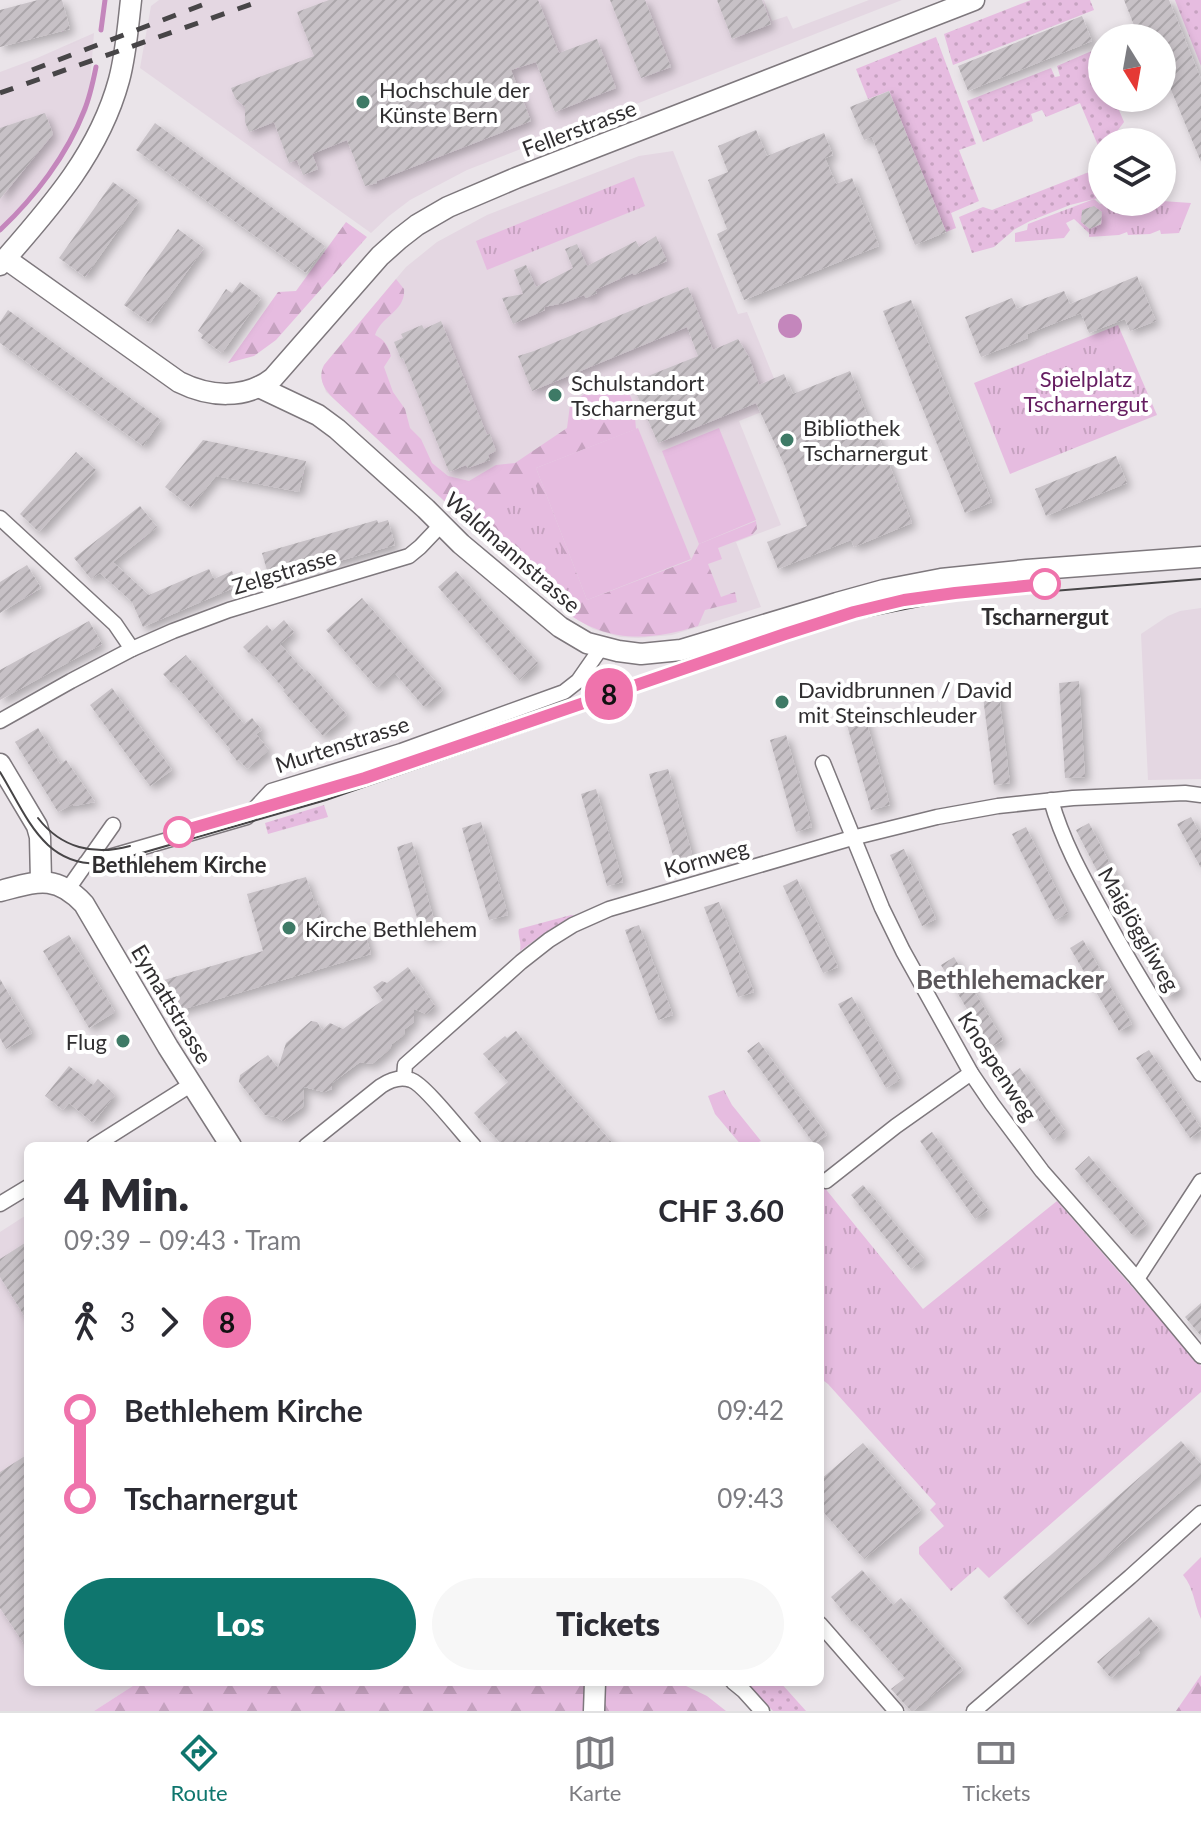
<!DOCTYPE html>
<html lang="de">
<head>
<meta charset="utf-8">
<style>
	body { margin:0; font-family:Lato,sans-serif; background:#f7f7f7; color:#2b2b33; height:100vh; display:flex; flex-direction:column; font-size:30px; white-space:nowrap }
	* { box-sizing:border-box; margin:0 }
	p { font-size:26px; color:#7c7c81 }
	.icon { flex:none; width:44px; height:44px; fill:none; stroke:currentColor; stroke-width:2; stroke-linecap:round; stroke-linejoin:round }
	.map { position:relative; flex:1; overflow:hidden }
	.sheet { position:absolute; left:24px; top:1142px; width:800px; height:544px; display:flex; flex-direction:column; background:#fff; border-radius:12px; box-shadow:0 4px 12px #0003 }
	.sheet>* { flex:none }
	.badge { padding:0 16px; border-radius:26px; font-size:28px; line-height:52px }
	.needle { width:52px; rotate:169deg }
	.tools { position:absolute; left:1088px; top:24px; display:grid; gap:16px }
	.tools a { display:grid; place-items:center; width:88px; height:88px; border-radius:50%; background:#fff; box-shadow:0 4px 12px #0003; font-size:40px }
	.map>.badge { position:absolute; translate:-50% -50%; box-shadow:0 0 0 4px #fff }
	.legs { display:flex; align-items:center; gap:12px; height:88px; padding:0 40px; font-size:26px }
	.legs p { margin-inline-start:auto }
	.summary { display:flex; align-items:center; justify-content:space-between; height:136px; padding:0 40px }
	h1 { font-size:44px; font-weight:800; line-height:60px }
	.button { display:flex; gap:16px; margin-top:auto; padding:16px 40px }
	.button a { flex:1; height:92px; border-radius:48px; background:#0f766e; color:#fff; font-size:32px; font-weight:800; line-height:92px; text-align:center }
	.button a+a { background:#f7f7f7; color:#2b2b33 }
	ul { padding:0 40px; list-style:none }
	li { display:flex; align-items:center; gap:28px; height:88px; font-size:30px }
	li i { display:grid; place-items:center; width:12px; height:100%; margin:0 10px; background:currentColor }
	li i::after { content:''; width:20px; height:20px; margin:-10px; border:6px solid; border-radius:50%; background:#fff }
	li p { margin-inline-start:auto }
	li:first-child i { background:linear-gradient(#0000 50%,currentColor 0) }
	li:last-child i { background:linear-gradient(currentColor 50%,#0000 0) }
	.tab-bar { display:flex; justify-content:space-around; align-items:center; height:112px; border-top:2px solid #e1e1e2; background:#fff; font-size:22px; color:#7c7c81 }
	.tab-bar a { display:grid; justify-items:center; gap:4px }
	.tab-bar .on { color:#0f766e }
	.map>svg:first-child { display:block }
</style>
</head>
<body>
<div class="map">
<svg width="1201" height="1711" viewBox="0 0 1201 1711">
	<defs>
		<pattern id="grass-dots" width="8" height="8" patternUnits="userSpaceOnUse" patternTransform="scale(2)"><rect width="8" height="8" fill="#e6bce0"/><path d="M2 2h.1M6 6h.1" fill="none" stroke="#c6a2c0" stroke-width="1.8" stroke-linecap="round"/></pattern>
		<pattern id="forest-firs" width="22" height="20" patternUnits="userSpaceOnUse" patternTransform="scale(2)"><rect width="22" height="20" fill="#e6bce0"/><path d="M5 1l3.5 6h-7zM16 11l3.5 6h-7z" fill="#c6a2c0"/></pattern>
		<pattern id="park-tufts" width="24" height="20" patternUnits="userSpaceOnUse" patternTransform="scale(2)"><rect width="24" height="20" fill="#e6bce0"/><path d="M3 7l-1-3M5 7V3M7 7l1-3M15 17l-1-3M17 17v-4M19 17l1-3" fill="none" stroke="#c6a2c0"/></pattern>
		<pattern id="building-hatch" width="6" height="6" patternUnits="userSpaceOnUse" patternTransform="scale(2)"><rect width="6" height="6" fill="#c7c1c6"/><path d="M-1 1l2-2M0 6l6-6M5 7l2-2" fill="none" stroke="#aba6aa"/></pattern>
		<filter id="shadow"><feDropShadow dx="4.5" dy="4.5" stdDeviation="4" flood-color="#0004"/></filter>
	</defs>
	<rect width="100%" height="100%" fill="#eae4e9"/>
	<g fill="#e4d7e2">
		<polygon points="159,0 764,0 772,21 787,16 793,29 869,0 902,0 467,170 410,200 389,216 371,233 140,68 151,6"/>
		<polygon points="94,33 88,110 78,130 52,173 27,204 0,232 0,72 35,59"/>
		<polygon points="673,151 738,314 747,312 784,403 739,421 781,525 736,542 761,607 672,635 638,638 620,637 593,629 559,608 333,398 326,392 321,377 322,369 328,360 406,267 437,242 487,215 639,156"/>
		<polygon points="1201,608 1201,779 1148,780 1141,634 1168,616 1180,611"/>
		<polygon points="28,1214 28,1682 139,1682 94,1711 0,1711 0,1232"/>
	</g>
	<g fill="url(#grass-dots)">
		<polygon points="1031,0 1090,0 1094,10 953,65 944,34"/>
		<polygon points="1175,0 1201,0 1201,66"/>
		<polygon points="936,37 976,144 959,150 979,201 951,213 956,228 946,232 889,91 868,99 856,69"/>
		<polygon points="1094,50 1102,69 1102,98 1114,98 1124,122 1118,130 1117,142 1102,142 1102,155 1080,103 1046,117 1042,110 1031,114 1033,121 983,142 967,101 1051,68 1055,77 1060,76 1057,66"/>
		<polygon points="1102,167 1102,197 1070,205 1030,221 1015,229 994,247 972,253 959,217 983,207 992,210"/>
		<polygon points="324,805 328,817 268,834 265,823"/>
		<path d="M571,915H574L546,932L520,951C522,942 517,934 519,929Z"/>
		<polygon points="745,1682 780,1682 806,1711 773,1711"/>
	</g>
	<g fill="url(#forest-firs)">
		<polygon points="346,222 367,237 276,340 254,356 228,363 278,292 296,291"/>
		<path d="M396,279L404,289C406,311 381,316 375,335C385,340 388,346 391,356L384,367L393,392L405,409L410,428L421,439L432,463L448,476L469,481L496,465L515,463L567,428L570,405L591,389L622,376L634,405L636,429L536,468L587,600L691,560L699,544L756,521L757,529L752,535L718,548L722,559L708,564L721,597L735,592L737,602L705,610L698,626C646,642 604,643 559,607L333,398C323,388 318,378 324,365Z"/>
		<polygon points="1201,1675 1201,1711 1176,1711"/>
		<polygon points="139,1682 582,1682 583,1686 604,1682 684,1682 684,1685 707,1696 726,1711 94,1711"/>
	</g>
	<g fill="url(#park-tufts)">
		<polygon points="634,177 645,206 487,270 476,241"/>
		<polygon points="1094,199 1100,204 1106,202 1162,201 1191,203 1179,233 1161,234 1160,230 1150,234 1128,235 1127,232 1119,235 1089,237 1089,233 1074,219 1066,223 1070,230 1064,238 1015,242 1015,233 1027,230 1028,224"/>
		<polygon points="1118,325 1157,415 1010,474 974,383"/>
		<polygon points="533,479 581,596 575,599 489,519"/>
		<polygon points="724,1090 732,1105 761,1141 750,1146 742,1146 715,1114 708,1096"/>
		<polygon points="824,1187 923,1309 1057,1201 1201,1366 1201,1392 989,1578 978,1567 951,1591 919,1554 919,1547 944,1526 930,1510 936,1504 828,1384 820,1378 820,1191"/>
		<path d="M1201,1557V1619C1194,1604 1194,1588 1183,1575Z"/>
	</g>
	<g fill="#e6bce0">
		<polygon points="638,428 691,559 587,600 536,468"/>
		<polygon points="719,428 756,520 699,544 662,451"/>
	</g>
	<circle fill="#c486bc" cx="790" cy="326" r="12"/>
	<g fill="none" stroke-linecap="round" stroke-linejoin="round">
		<g stroke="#c486bc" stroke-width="5">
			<polyline points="101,30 105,0"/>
			<path d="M0,230C35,197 67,155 84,111C90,97 93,82 96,67"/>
		</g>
	</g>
	<g fill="url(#building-hatch)" filter="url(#shadow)">
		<polygon points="38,0 62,0 70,29 0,47 0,10"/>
		<polygon points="329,0 538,0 559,53 597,39 616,88 555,112 536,62 511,70 531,121 377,181 377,183 365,186 347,140 312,154 318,169 303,175 297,160 289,163 274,122 249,132 245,122 245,107 235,98 231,88 314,56 297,12"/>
		<polygon points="610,0 645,0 671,67 641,78"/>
		<polygon points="717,0 762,0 771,24 732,39"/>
		<polygon points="1124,0 1169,0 1201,79 1201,162 1162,68 1162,38 1139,38"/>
		<polygon points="1082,16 1092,41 968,91 958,66"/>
		<polygon points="889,91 946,232 915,245 872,137 864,140 850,107"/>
		<polygon points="45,113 53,134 0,199 0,128"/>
		<polygon points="155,123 325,246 306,273 136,150"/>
		<polygon points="756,130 767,156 824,133 833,155 825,158 836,184 852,178 879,246 744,300 717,234 727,229 708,180 728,172 718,146"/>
		<polygon points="113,182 139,201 85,277 59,258"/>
		<polygon points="1094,206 1102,212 1101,224 1090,229 1081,222 1082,210"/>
		<polygon points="178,229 204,248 150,323 124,305"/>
		<polygon points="656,236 667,261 634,275 633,273 595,290 597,293 586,298 584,295 564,303 544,307 545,310 513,324 502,298 523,294 514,270 526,265 536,287 573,268 565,249 577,244 587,266 636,241 639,247"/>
		<polygon points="1137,276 1156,321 1130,331 1125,319 1089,333 1081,313 1027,334 1028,338 981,357 965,317 1012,298 1017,309 1064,291 1070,304"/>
		<polygon points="240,282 261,298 222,353 201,338 203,335 198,331 226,289 232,293"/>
		<polygon points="688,287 713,350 738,339 749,357 759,385 784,374 793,394 850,371 868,417 881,443 912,523 854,547 851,540 778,569 767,542 807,526 784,464 756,403 658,443 638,397 633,382 698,356 687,327 532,391 518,356 534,351"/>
		<polygon points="911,300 992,502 965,513 883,311"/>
		<polygon points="8,310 161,420 143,446 0,343 0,322"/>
		<polygon points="441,321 487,435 490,434 496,451 488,455 490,460 468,468 466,465 449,472 403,358 401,359 394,342 403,338 401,334 422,325 424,329"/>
		<polygon points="203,440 306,461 299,492 216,476 191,507 165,487"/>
		<polygon points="76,452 96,470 39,532 20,514"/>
		<polygon points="1116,456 1127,483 1046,516 1035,489"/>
		<polygon points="140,506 157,527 113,562 149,595 209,569 214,579 232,571 238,586 143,627 132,602 100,573 91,579 74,558"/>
		<polygon points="377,520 378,523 388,520 395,545 270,581 262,553"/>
		<polygon points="27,565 41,588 0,613 0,582"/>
		<polygon points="456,571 538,663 519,680 438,587"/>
		<polygon points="362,598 443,690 424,707 394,672 377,688 326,630"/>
		<polygon points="284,620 294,632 280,644 305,672 307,670 347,715 323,736 283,691 285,690 255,656 253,657 243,647 267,625 272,631"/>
		<polygon points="89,621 102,644 0,700 0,670"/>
		<polygon points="186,655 244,724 252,718 262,730 256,734 269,750 247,769 239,760 237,761 229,751 230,749 174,683 172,684 163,674"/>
		<polygon points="1079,681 1085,777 1065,778 1059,683"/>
		<polygon points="998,687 1010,783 994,785 982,689"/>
		<polygon points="112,688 172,770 150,786 90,705"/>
		<polygon points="864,713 890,805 871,810 845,718"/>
		<polygon points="38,728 60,764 66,760 95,802 74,806 73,804 58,812 15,742"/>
		<polygon points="786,735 812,827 796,832 770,740"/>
		<polygon points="668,769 694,861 676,866 649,774"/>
		<polygon points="596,789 623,882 607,886 581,794"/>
		<polygon points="1191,817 1201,835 1201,868 1177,824"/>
		<polygon points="481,822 508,915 489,920 462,828"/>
		<polygon points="1089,823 1124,891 1111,898 1076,830"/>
		<polygon points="1026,827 1068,913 1055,920 1012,834"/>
		<polygon points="412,842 438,934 423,939 397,847"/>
		<polygon points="904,849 936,919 922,926 890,855"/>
		<polygon points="306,877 314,901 317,901 326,932 362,922 371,954 174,1012 164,980 263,951 247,894"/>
		<polygon points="797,879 838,967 823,973 783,886"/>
		<polygon points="719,902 754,992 738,997 704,907"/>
		<polygon points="1141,922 1181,989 1167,997 1128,930"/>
		<polygon points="639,925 673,1015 658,1020 625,930"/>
		<polygon points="69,935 115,1012 89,1028 43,951"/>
		<polygon points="1083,940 1132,1024 1119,1031 1070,948"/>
		<polygon points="954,957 1003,1040 990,1048 941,965"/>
		<polygon points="408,967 435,1006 426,1014 414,1009 414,1022 405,1029 404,1035 392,1044 390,1049 372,1064 360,1062 332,1083 332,1089 324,1092 304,1087 303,1107 283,1121 276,1117 265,1115 239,1082 240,1075 268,1055 278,1068 286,1043 311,1021 317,1022 322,1030 330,1023 343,1029 383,1000 373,987 382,981 387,983"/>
		<polygon points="0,979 32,1033 6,1049 0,1038"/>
		<polygon points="852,997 900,1080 886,1088 838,1004"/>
		<polygon points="516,1031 536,1056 615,1146 503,1146 474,1113 508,1082 483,1054 505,1036 507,1038"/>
		<polygon points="759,1042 827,1135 814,1144 747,1051"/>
		<polygon points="1149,1050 1201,1128 1201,1130 1190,1138 1136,1058"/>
		<polygon points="69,1066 93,1085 98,1079 115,1095 93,1123 69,1103 63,1110 45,1096"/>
		<polygon points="1020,1068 1065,1131 1053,1140 1008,1077"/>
		<polygon points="932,1132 988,1210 975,1219 920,1141"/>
		<polygon points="1089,1156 1147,1224 1133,1236 1075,1169"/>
		<polygon points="863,1185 924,1259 911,1269 851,1195"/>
		<polygon points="28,1241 28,1322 0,1277 0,1259"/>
		<polygon points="1201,1303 1201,1336 1185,1317"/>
		<polygon points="1181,1441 1201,1464 1201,1474 1028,1625 1003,1597"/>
		<polygon points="863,1443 921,1510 864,1559 820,1508 820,1480"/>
		<polygon points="28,1454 28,1650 0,1608 0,1472"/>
		<polygon points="862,1570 893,1605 901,1598 963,1670 913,1711 911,1711 891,1689 905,1678 854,1620 852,1622 831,1597"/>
		<polygon points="1149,1617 1160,1630 1138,1650 1140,1653 1111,1678 1097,1662"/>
	</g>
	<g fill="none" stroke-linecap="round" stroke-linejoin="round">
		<defs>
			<g id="street">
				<polyline points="0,518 115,624 132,649"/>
				<polyline points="0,721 71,681 132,649 173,631 229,610 409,556 420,547 441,525"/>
				<polyline points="823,763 882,908 903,951 971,1073 992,1104 1042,1171 1137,1279 1201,1356"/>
				<path d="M1051,800C1062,840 1082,876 1102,912C1132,967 1166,1022 1201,1074"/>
				<polyline points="85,864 247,817 271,791 401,751 564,692 578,681 601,648"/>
				<polyline points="68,889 113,825"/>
				<polyline points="404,1078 405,1065 521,962 549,940 573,925 609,909 852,838 937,817 998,806 1073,798 1185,793 1201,795"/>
				<polyline points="94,1146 192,1084"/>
				<path d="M306,1146L381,1086C390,1080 400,1076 411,1080C424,1084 462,1133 474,1146"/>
				<polyline points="826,1181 896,1126 971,1073"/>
				<polyline points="0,1204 28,1187"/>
				<polyline points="1137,1279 1201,1181"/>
				<polyline points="820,1624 896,1711"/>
				<polyline points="733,1682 744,1691 762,1711"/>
				<polyline points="974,1711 1130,1577 1201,1513"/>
			</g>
			<g id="secondary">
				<path d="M6,259L179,382C209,397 245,400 273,378L380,256L399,239L417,225L448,207L516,178L974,0"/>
				<path d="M0,265C49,209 99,154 119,80C126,54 128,26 131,0"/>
				<polyline points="259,387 318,415 337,429 426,509 461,544 560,627 587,643 618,651 641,654 681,650 837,603 884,590 941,579 1027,570 1201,557"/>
				<polyline points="0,764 37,826 40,837 41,881"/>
				<path d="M0,891C36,882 55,873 84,904L168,1047L231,1146"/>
				<polyline points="594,1711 595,1682"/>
			</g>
		</defs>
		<use href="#street" stroke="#7e787d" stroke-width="17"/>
		<use href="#secondary" stroke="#7e787d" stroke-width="23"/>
		<use href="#street" stroke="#fff" stroke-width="14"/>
		<use href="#secondary" stroke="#fff" stroke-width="20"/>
		<g stroke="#474547" stroke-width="2">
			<path d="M0,772C27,816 44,870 107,863L326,800L784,641L855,619L955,599L1201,579"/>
			<path d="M38,818C61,848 94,856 130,846"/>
		</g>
		<g stroke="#474547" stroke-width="5" stroke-dasharray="14 14" stroke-linecap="butt">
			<polyline points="32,70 215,0"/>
			<polyline points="0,93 263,0"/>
		</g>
	</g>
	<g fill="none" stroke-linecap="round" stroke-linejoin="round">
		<defs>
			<polyline id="line-1" points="179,832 365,778 785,634 854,612 904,600 955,593 1045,584"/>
		</defs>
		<use href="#line-1" stroke="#fff" stroke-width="18"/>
		<use href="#line-1" stroke="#ef73ac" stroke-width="12"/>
	</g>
	<g fill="#3e7a66" stroke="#fff" stroke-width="3">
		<circle cx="363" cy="102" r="8"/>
		<circle cx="555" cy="395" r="8"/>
		<circle cx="787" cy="440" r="8"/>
		<circle cx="782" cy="702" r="8"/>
		<circle cx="289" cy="928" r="8"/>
		<circle cx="123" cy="1041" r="8"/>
	</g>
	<g fill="#fff" stroke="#ef73ac" stroke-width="4">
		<circle cx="1045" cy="584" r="14"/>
		<circle cx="179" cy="832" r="14"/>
	</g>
	<g text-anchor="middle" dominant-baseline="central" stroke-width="8" stroke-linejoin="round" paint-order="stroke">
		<g font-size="22" fill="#302e30" stroke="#fff" text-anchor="start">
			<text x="379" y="89">Hochschule der<tspan x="379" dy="25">Künste Bern</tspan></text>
			<text x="571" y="382">Schulstandort<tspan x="571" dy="25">Tscharnergut</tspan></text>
			<text x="803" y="427">Bibliothek<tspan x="803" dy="25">Tscharnergut</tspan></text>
			<text x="798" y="689">Davidbrunnen / David<tspan x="798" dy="25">mit Steinschleuder</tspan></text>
			<text x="305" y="928">Kirche Bethlehem</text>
			<text x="107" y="1041" text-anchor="end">Flug</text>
		</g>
		<g font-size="22" fill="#302e30" stroke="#fff">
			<text transform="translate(579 128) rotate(-21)">Fellerstrasse</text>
			<text transform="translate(513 552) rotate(41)">Waldmannstrasse</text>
			<text transform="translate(284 571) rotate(-17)">Zelgstrasse</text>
			<text transform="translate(342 744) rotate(-18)">Murtenstrasse</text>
			<text transform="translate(706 858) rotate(-16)">Kornweg</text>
			<text transform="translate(1139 929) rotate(60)">Maiglöggliweg</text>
			<text transform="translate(172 1004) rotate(59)">Eymattstrasse</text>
			<text transform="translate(998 1066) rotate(57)">Knospenweg</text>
		</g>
		<g font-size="22" fill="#651c60" stroke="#fff">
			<text x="1086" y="378">Spielplatz<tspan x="1086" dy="25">Tscharnergut</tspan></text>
		</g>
		<g font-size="22" font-weight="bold" fill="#302e30" stroke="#fff">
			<text x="1045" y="616">Tscharnergut</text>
			<text x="179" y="864">Bethlehem Kirche</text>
		</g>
		<g font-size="26" font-weight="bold" fill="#5b565a" stroke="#fff">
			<text x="1010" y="979">Bethlehemacker</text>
		</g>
	</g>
</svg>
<div class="tools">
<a><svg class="needle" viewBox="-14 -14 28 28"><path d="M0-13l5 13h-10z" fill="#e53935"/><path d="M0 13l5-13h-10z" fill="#7c7c81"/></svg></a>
<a><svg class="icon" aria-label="layers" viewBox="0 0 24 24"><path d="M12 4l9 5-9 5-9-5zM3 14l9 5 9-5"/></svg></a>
</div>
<b class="badge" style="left:609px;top:694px;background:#ef73ac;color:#111">8</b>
<section class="sheet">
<div class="summary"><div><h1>4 Min.</h1><p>09:39 – 09:43 · Tram</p></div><b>CHF 3.60</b></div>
<div class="legs"><svg class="icon" aria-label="walk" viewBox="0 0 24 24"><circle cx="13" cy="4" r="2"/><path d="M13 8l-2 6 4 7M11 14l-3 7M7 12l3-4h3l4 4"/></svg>3<svg class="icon" aria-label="forward" viewBox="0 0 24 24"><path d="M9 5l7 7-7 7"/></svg><b class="badge" style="background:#ef73ac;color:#111">8</b></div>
<ul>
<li><i style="color:#ef73ac"></i><b>Bethlehem Kirche</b><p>09:42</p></li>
<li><i style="color:#ef73ac"></i><b>Tscharnergut</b><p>09:43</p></li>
</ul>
<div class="button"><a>Los</a><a>Tickets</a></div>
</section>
</div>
<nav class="tab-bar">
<a class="on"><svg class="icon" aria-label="directions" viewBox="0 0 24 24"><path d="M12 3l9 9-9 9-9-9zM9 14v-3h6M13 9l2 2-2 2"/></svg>Route</a>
<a><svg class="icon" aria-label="map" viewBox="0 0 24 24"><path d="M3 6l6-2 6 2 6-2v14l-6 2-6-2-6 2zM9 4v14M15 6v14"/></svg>Karte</a>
<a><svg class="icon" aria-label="tickets" viewBox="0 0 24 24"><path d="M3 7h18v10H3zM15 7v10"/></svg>Tickets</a>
</nav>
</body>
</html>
